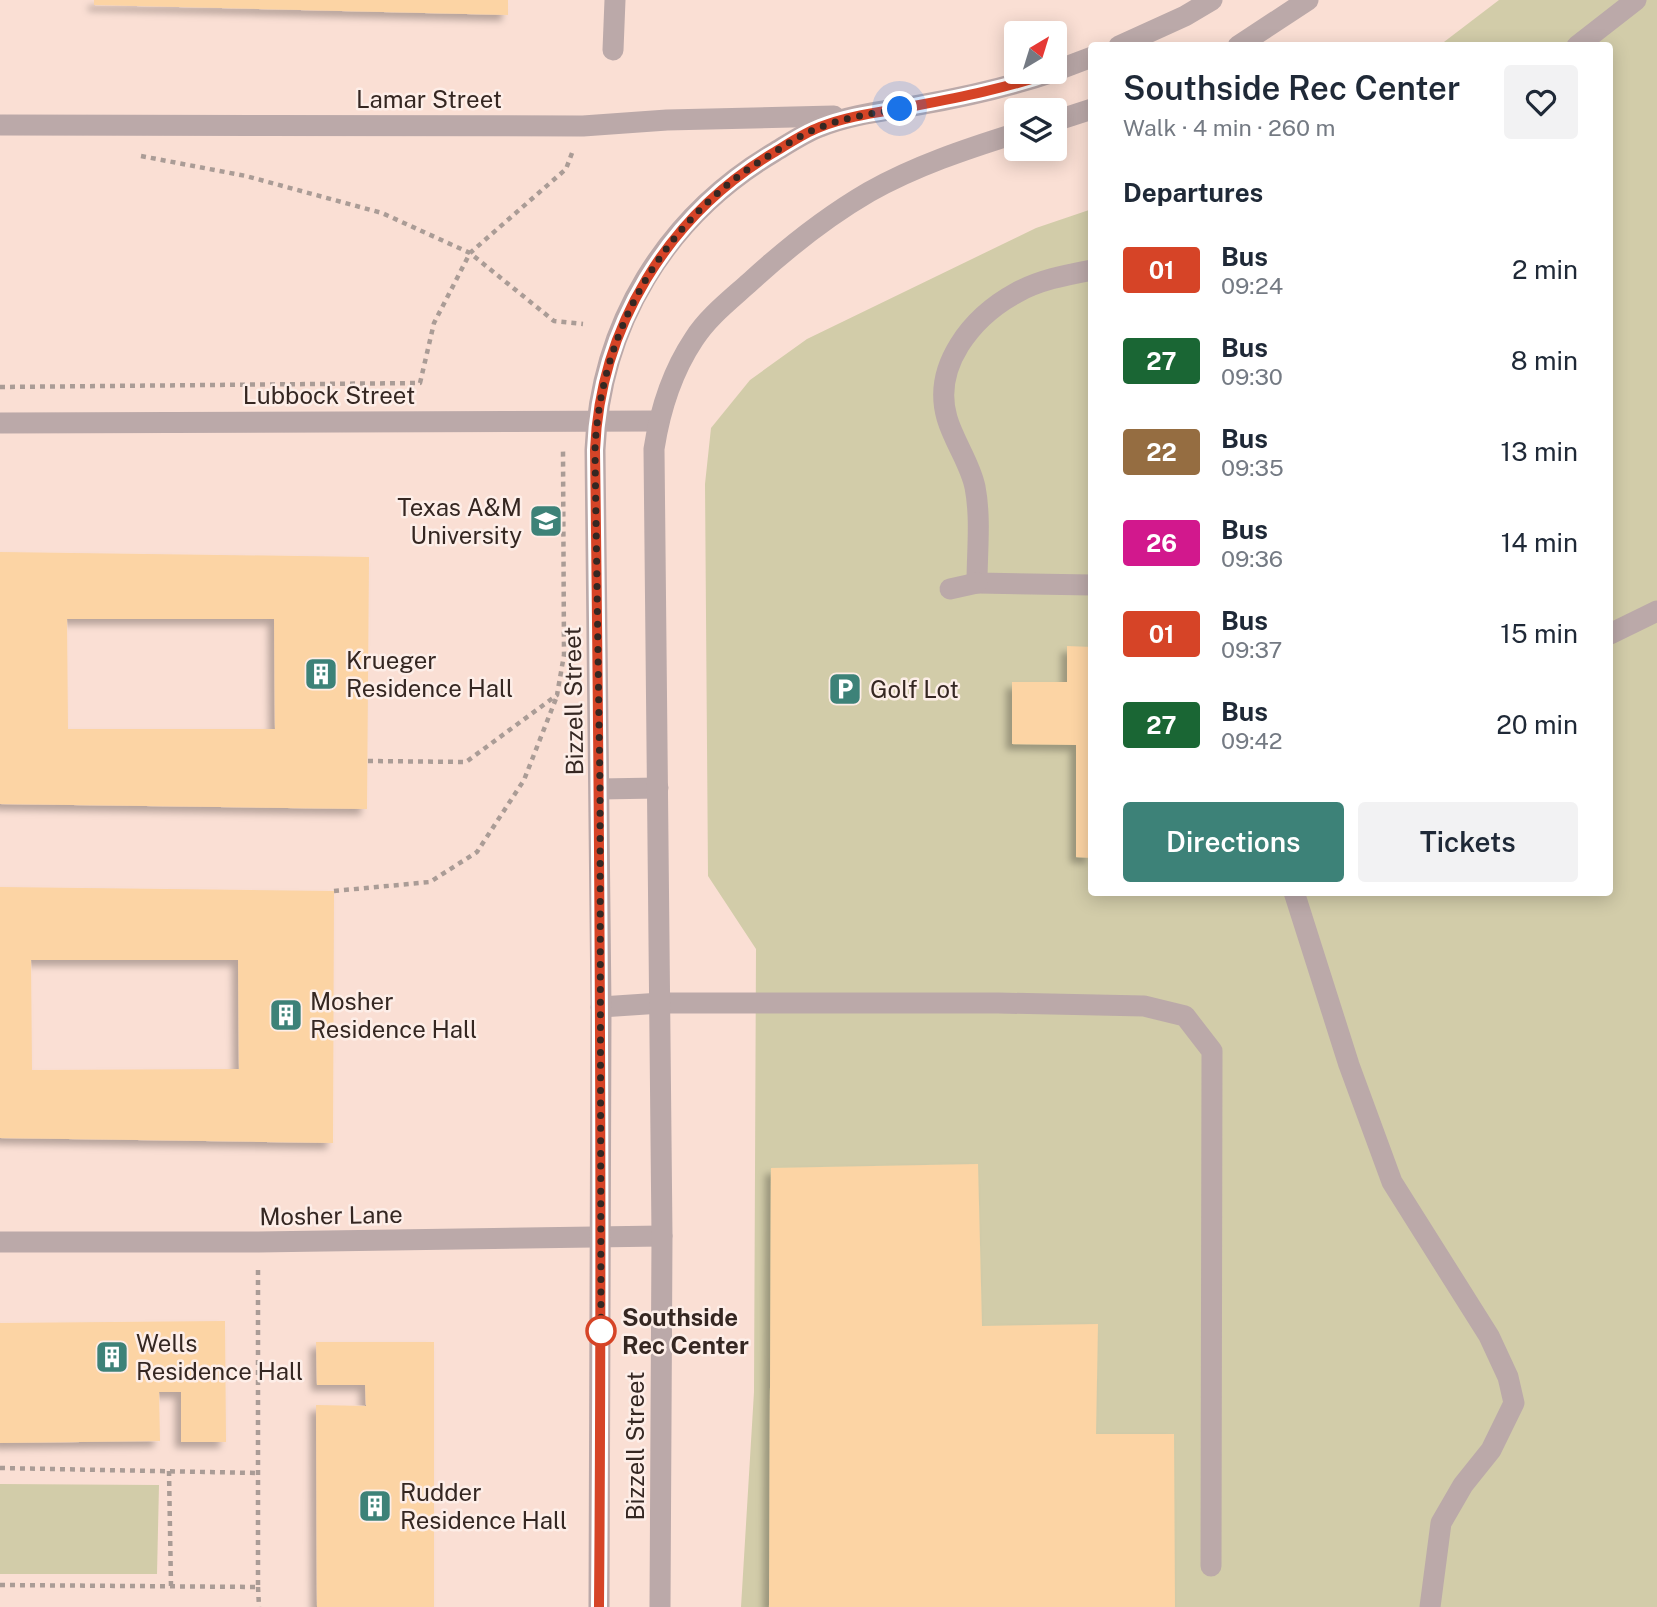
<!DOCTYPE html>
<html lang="en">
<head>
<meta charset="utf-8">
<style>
	body { margin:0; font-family:"Public Sans",sans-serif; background:#f2f2f3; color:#1f2937; height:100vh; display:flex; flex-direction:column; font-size:26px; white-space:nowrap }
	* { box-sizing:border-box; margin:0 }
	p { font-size:23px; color:#747a83 }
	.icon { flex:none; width:38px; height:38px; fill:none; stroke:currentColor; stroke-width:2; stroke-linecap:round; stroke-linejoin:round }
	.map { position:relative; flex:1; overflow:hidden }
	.side { position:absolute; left:1088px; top:42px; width:525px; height:854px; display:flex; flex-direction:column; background:#fff; border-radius:7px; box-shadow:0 4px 18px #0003 }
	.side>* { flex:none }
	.badge { padding:0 14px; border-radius:5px; font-size:24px; line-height:46px }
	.needle { width:46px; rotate:38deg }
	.buttons { position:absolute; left:1004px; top:21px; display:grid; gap:14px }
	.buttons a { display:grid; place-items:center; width:63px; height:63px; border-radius:7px; background:#fff; box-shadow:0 4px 18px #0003; font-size:35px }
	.you { position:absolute; width:35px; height:35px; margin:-18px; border:5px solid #fff; border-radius:50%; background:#1a73e8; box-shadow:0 0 0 10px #1a73e833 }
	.map>.badge { position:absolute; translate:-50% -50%; box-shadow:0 0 0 4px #fff }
	h2 { padding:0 35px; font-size:26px; line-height:63px }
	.round { display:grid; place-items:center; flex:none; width:74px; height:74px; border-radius:7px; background:#f2f2f3 }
	.headline { display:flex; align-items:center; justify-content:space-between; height:119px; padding:0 35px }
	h1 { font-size:33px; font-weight:600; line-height:52px }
	.button { display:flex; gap:14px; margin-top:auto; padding:14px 35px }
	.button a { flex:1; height:80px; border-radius:7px; background:#3d8278; color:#fff; font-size:28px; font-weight:600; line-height:80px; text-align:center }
	.button a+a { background:#f2f2f3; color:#1f2937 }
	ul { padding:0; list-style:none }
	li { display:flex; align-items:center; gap:21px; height:91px; padding:0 35px }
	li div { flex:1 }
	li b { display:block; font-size:26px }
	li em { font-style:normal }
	li .badge { min-width:77px; font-weight:700; text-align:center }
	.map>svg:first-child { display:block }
</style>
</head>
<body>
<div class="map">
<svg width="1657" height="1607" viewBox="0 0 1657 1607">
	<defs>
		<filter id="shadow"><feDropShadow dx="-6" dy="6" stdDeviation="3.5" flood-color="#0004"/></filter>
	</defs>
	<rect width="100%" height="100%" fill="#fdeee8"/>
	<path fill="#fadfd4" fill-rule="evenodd" d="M0,0H1657V1607H0ZM1017,33H1055V72H1017ZM1092,46H1610V892H1092ZM1017,110H1055V149H1017Z"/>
	<g fill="#d2cca9">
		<polygon points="1499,0 1657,0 1657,1607 741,1607 754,1392 756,949 708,876 705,484 711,428 750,380 807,339 1036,228 1092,209 1092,892 1610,892 1610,46 1440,45"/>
		<polygon points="0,1484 159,1485 157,1574 0,1574"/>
	</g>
	<g fill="#fcd4a4" fill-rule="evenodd" filter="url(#shadow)">
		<polygon points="94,0 508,0 508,15 94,5"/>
		<path d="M0,552L369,557L367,809L0,804ZM67,619H274L275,729H68Z"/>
		<polygon points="1067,646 1092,647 1092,858 1076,857 1076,745 1012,744 1012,682 1067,682"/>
		<path d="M0,887L334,891L333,1143L0,1138ZM31,960H238L239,1069L32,1070Z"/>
		<polygon points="978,1164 982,1326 1098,1324 1096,1434 1174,1434 1175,1607 769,1607 771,1168"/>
		<polygon points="225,1321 226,1442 181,1442 181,1392 159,1392 160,1441 0,1443 0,1323"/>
		<polygon points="316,1342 434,1342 434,1607 317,1607 316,1405 366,1406 365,1385 317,1385"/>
	</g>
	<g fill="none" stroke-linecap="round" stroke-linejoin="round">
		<g stroke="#aa9c96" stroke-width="4.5" stroke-dasharray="5 5" stroke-linecap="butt">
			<polyline points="141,156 246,176 382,213 470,253 554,321 583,324"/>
			<polyline points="0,387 420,383 434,323 470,253 566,169 572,153"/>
			<polyline points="368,761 466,762 557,695 564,655 563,450"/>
			<polyline points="334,891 430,882 477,852 524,780 557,696"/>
			<polyline points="0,1468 258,1473"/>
			<polyline points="169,1471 171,1586"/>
			<polyline points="0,1585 258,1587 258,1269"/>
			<polyline points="258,1587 259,1607"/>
		</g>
		<g stroke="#bba9a9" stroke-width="21">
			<polyline points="1119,46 1185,16 1212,0"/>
			<polyline points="1238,46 1308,0"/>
			<polyline points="1577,46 1636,0"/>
			<polyline points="613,50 615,0"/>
			<polyline points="1055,71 1092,57"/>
			<polyline points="1055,121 1092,109"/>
			<polyline points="0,125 583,126 667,120 834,116"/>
			<path d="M1092,270C1066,275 1039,280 1016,293C972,317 932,366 947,418C954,442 970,463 975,487C981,518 977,552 977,583L1092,585"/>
			<polyline points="0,423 659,421"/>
			<polyline points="950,589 977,583"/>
			<polyline points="1610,634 1657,611"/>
			<polyline points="600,789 658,788"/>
			<polyline points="1294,892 1349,1065 1392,1182 1489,1336 1508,1377 1514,1403 1491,1450 1463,1485 1441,1523 1430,1607"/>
			<polyline points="601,1007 661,1003 998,1003 1144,1006 1185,1016 1212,1051 1211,1566"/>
			<polyline points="0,1242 258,1242 662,1236"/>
			<path d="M599,1607L601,1007L595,450C600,324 666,217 773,153C788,144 804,133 820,127C852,114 886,111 919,105C965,97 1009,87 1053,72"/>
			<path d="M660,1607L662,1236L654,449C660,410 672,372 694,339C708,317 730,300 750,282C786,249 826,217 869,192C915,166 966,149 1017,133"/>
		</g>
	</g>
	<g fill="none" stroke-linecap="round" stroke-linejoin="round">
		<defs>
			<path id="line" d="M599,1607C602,1221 600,836 595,450C600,327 668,216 773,153C788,144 804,133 820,127C850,115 882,112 914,106C961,97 1007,88 1053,72"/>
		</defs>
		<use href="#line" stroke="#fff" stroke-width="16"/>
		<use href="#line" stroke="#d64427" stroke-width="10"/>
		<path stroke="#352722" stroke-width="7" stroke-dasharray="0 12.6" d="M601,1331V1343L600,789L595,450C600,329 666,217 770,155C786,145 803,133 821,127C847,117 873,113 900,109"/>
	</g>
	<defs>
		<symbol id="university-square" viewBox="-11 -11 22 22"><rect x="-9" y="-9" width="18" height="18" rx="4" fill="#3d8278" stroke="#fdeee8"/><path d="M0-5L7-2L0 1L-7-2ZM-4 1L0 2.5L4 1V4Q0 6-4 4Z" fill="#fff"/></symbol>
		<symbol id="building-square" viewBox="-11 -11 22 22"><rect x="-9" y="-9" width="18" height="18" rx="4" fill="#3d8278" stroke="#fdeee8"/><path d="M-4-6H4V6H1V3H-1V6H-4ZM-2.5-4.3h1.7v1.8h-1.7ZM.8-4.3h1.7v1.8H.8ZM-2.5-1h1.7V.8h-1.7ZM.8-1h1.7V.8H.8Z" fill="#fff"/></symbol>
		<symbol id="parking-square" viewBox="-11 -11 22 22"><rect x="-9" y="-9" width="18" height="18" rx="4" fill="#3d8278" stroke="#fdeee8"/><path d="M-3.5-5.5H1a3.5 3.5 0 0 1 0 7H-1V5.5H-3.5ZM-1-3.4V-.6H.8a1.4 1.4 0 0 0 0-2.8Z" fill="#fff"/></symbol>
	</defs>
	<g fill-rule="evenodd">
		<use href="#university-square" x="527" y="502" width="38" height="38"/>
		<use href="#building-square" x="302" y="655" width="38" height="38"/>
		<use href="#parking-square" x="826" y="670" width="38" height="38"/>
		<use href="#building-square" x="267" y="996" width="38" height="38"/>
		<use href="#building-square" x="93" y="1338" width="38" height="38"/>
		<use href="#building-square" x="356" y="1487" width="38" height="38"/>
	</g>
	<circle fill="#fff" stroke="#d64427" stroke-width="3.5" cx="601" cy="1331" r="14"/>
	<g text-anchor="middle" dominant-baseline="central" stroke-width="5" stroke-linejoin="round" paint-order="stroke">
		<g font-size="24" fill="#352722" stroke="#fdeee8">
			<text x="429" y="99">Lamar Street</text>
			<text x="329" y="395">Lubbock Street</text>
			<text transform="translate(573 701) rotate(-91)">Bizzell Street</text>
			<text transform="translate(331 1215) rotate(-1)">Mosher Lane</text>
			<text transform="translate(635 1446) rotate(-90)">Bizzell Street</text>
		</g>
		<g font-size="24" fill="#352722" stroke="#fdeee8" text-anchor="start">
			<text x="522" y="507" text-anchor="end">Texas A&amp;M<tspan x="522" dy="28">University</tspan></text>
			<text x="346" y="660">Krueger<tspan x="346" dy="28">Residence Hall</tspan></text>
			<text x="870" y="689">Golf Lot</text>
			<text x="310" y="1001">Mosher<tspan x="310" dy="28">Residence Hall</tspan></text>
			<text x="136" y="1343">Wells<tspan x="136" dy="28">Residence Hall</tspan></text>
			<text x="400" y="1492">Rudder<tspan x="400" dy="28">Residence Hall</tspan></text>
		</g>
		<g font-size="24" font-weight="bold" fill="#352722" stroke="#fdeee8" text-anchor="start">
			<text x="622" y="1317">Southside<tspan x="622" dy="28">Rec Center</tspan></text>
		</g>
	</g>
</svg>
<div class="buttons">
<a><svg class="needle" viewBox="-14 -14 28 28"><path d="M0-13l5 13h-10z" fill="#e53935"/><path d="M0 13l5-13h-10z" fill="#747a83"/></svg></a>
<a><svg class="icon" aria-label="layers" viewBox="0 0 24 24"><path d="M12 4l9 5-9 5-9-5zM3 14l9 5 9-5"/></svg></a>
</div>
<div class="you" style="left:900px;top:109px"></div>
<section class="side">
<div class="headline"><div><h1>Southside Rec Center</h1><p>Walk · 4 min · 260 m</p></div><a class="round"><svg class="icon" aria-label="heart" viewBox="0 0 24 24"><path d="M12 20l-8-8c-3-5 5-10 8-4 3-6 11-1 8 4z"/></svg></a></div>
<h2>Departures</h2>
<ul>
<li><span class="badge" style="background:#d64427;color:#fff">01</span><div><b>Bus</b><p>09:24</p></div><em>2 min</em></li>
<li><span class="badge" style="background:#1a6634;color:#fff">27</span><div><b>Bus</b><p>09:30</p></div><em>8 min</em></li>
<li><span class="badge" style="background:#956d41;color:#fff">22</span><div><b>Bus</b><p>09:35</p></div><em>13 min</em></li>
<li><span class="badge" style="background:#d2188d;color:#fff">26</span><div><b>Bus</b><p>09:36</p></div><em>14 min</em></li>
<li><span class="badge" style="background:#d64427;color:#fff">01</span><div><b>Bus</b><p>09:37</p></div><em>15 min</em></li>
<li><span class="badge" style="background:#1a6634;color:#fff">27</span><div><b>Bus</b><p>09:42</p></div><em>20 min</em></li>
</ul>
<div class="button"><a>Directions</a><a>Tickets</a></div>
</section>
</div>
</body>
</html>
